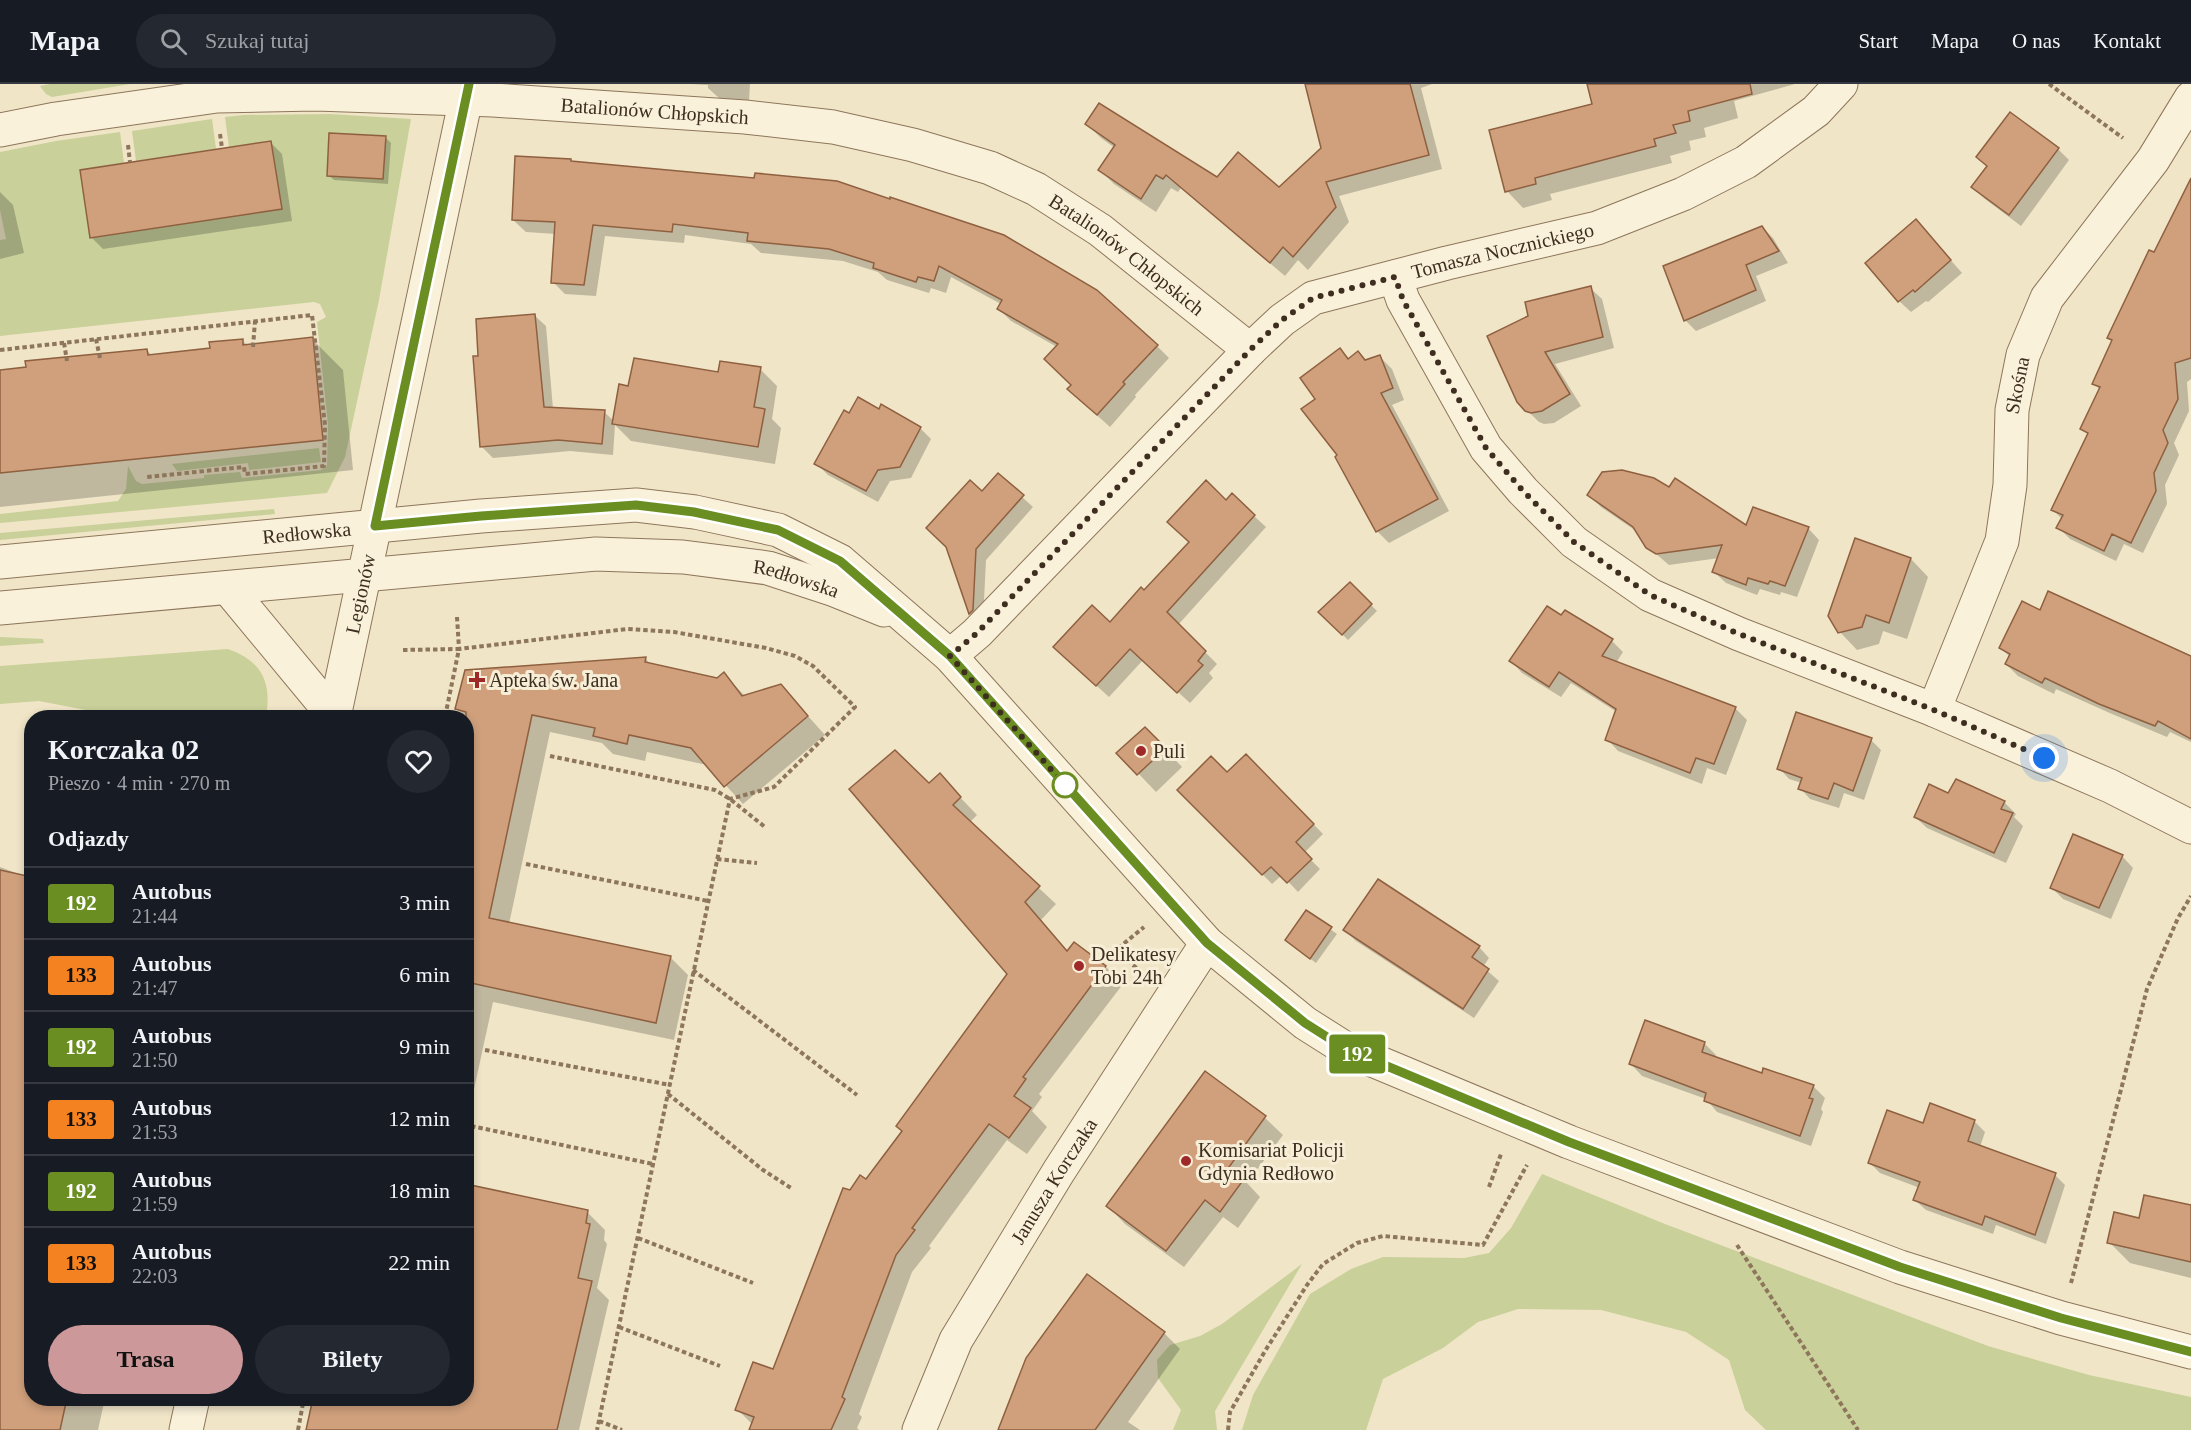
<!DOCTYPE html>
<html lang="pl">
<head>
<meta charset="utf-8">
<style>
	body { margin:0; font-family:"Times New Roman",serif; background:#242831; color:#f1f3f6; height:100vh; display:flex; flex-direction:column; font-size:22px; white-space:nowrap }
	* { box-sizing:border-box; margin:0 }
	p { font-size:20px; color:#9ea1a6 }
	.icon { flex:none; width:33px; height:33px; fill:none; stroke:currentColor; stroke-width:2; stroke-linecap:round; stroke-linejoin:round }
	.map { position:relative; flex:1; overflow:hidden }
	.drawer { position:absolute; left:24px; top:626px; width:450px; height:696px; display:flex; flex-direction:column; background:#171b24; border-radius:24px; box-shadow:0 3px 9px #0003 }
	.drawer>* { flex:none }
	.badge { padding:0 12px; border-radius:4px; font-size:21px; line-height:39px }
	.you { position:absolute; width:30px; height:30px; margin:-15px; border:4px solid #fff; border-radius:50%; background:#1a73e8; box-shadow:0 0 0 9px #1a73e833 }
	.map>.badge { position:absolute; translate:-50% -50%; box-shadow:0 0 0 3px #fff }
	h2 { padding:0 24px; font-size:22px; line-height:54px }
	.round { display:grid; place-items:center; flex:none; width:63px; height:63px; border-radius:32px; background:#242831 }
	.summary { display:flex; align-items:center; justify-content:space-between; height:102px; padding:0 24px }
	h1 { font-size:28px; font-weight:800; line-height:45px }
	.button { display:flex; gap:12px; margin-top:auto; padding:12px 24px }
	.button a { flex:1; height:69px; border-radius:36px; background:#cc9899; color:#111; font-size:24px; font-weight:800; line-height:69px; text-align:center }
	.button a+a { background:#242831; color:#f1f3f6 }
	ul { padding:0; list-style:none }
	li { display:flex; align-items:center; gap:18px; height:72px; padding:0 24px; border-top:2px solid #363941 }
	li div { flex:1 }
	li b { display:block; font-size:22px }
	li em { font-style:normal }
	li .badge { min-width:66px; font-weight:700; text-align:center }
	header { display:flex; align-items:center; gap:36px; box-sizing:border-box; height:84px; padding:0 30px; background:#171b24; border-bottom:2px solid #363941 }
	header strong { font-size:28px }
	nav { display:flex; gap:33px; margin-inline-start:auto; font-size:21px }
	.search { width:420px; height:54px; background:#242831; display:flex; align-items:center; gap:15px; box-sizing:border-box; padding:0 21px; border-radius:33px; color:#9ea1a6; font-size:22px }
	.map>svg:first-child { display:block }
</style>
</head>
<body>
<header>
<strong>Mapa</strong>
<div class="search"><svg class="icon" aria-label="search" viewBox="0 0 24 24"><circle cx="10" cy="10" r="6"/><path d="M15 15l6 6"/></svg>Szukaj tutaj</div>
<nav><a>Start</a><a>Mapa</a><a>O nas</a><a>Kontakt</a></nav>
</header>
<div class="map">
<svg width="2191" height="1346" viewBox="0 0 2191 1346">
	<rect width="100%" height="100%" fill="#f0e5c7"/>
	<g fill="#c9d09a" fill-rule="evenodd">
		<polygon points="50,0 130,0 52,13 46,10 40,2"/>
		<path d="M330,30L411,35L379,216L345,373L327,409L0,439V430L118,417L126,405L128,382L136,397L142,400L204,394V391L240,388L242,394L321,386L327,382L328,340L317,238L326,233L320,220L314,218L0,252V156L6,155L0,126V68L56,57L120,48L124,79L80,86L90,154L281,125L271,57L229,63L225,33L244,31ZM329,49L385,52L383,95L327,91Z"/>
		<polygon points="212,35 216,65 136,77 132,47"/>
		<polygon points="319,364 321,378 249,386 248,379 177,387 172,380"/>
		<polygon points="274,425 275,430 0,456 0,449"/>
		<polygon points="0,553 43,555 44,559 0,562"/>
		<path d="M228,565C262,577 272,598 266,633H122L39,617L0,620V582Z"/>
		<polygon points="1542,1090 1665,1140 1988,1262 2089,1291 2191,1313 2191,1346 1766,1346 1745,1326 1729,1276 1686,1248 1601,1226 1518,1225 1478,1238 1443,1264 1383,1295 1366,1346 1242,1346 1253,1311 1310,1210 1351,1185 1383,1173 1464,1174 1489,1169 1511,1144"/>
		<polygon points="1302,1180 1215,1327 1217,1346 1173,1346 1181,1326 1158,1294 1157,1276 1170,1261 1200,1252 1222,1240"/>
	</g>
	<g fill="#0003">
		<polygon points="691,0 750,0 749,17 720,15 708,4 708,1"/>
		<polygon points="1306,0 1432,0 1421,4 1442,85 1339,112 1349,138 1308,186 1298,176 1285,192 1181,104 1178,108 1171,104 1156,128 1114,100 1100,86 1115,64 1101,54 1087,40 1217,95 1279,105 1323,65"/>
		<polygon points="1589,0 1795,0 1734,17 1738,34 1704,44 1706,53 1689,57 1691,66 1670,72 1672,79 1550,110 1552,116 1523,124 1507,107 1594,21"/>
		<polygon points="385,53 391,59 388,100 334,96 328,91"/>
		<polygon points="271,59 282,70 292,137 103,165 91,153"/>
		<polygon points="2058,65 2069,76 2021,142 1985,115 1973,103 1988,83 1978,73"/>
		<polygon points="571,76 573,79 756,96 1157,262 1169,274 1135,311 1136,313 1110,343 1081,317 1057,263 1011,237 999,225 1001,220 951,193 946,209 931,204 929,209 887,196 878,188 843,177 761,169 751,160 685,151 684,159 605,152 596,212 565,210 553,198 556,150 526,148 513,136"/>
		<polygon points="0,108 13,121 24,169 0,175"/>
		<polygon points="2191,120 2191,295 2187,298 2189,327 2174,359 2179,371 2165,401 2167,420 2143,469 2124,460 2116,477 2070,455 2058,443 2062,435 2053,426 2089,351 2082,344 2100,306 2094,299 2113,258 2109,254 2155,170"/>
		<polygon points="1762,143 1773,154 1788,179 1756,192 1766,217 1696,247 1685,236"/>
		<polygon points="1927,149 1962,189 1928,218 1926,217 1911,228 1899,217"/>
		<polygon points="1590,204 1602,215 1614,264 1555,280 1581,322 1554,339 1544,340 1539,338 1518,317 1488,252"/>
		<polygon points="534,231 546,242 553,325 604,328 614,337 630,303 760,285 777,302 772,335 781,344 775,380 631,357 615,341 613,371 570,367 493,374 481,362 480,273"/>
		<polygon points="312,255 343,286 353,386 0,423 0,288 147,266 152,272 211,265 242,256 248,262"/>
		<polygon points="1340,266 1350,275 1365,277 1380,273 1392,285 1404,316 1392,321 1449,427 1389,459 1377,447 1339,371 1317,315"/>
		<polygon points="880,327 920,344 931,355 911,394 890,397 878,418 828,391 816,379 850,331"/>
		<polygon points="998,391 1033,423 986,476 983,537 980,540 970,530 948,463 982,409"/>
		<polygon points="1589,411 1746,444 1808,444 1819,456 1797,513 1781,508 1780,511 1760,505 1757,511 1726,499 1714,488 1719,474 1669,481 1648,463 1639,449 1601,423"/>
		<polygon points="1227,418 1254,432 1266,443 1178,541 1217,580 1209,589 1213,594 1190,619 1143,576 1109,613 1067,575 1144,508"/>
		<polygon points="1911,475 1928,493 1907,555 1883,547 1879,560 1857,566 1840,548"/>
		<polygon points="1350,500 1377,527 1348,556 1320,528"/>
		<polygon points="2040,528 2191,572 2191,658 2170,648 2167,653 2112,630 2056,605 2054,610 2018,592 2006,580 2010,573 2001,564"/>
		<polygon points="1612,557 1623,568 1616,579 1736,625 1747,636 1726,691 1707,684 1702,700 1618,667 1607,655 1617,628 1571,599 1561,613 1522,589 1511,577"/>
		<polygon points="646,575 652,582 718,595 724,590 745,612 781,602 825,651 743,720 707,681 647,668 645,677 613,670 602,659 550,648 509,840 670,873 688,891 674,956 493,918 466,1042 466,633 457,625"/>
		<polygon points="1871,656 1881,666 1864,716 1844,709 1839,724 1810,715 1800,704 1802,699 1789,695 1779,684"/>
		<polygon points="1162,662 1182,683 1156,708 1119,669"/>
		<polygon points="1246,672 1323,750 1304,769 1320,785 1298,808 1282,791 1272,800 1179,706 1227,690"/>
		<polygon points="929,701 956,709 977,731 969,739 1056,820 1041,836 1068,868 1074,860 1106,883 1123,900 1039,1010 1042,1013 1032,1027 1047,1043 1027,1070 1007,1056 929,1162 931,1164 912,1188 859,1330 862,1333 857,1344 859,1346 751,1346 753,1341 737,1325 774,1287 850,1108 867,1097 903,1048 1009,890"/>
		<polygon points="1949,711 2004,718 2016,730 2014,733 2023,742 2006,779 1927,744 1915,733"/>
		<polygon points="2122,772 2133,784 2111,835 2063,815 2051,803"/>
		<polygon points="0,783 27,793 32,1314 105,1314 98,1346 0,1346"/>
		<polygon points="1306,828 1337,850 1316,879 1292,861"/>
		<polygon points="1345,846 1479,863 1489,874 1483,883 1499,897 1474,934 1356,857"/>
		<polygon points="1704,959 1716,971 1715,974 1763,991 1813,1002 1825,1014 1821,1025 1823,1028 1811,1062 1717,1028 1706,1015 1642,992 1631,980"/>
		<polygon points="1205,990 1265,1034 1283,1051 1247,1099 1260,1113 1238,1144 1223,1133 1184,1183 1125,1140 1108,1122"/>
		<polygon points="1974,1037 1985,1048 1980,1063 2055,1091 2065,1101 2046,1160 1996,1141 1993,1150 1926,1126 1915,1116 1920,1104 1880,1089 1870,1079 1924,1041"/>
		<polygon points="2191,1122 2191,1194 2130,1179 2109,1158 2140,1135"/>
		<polygon points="587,1128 605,1146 604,1156 607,1160 597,1204 609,1216 579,1346 308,1346 315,1314 466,1314"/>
		<polygon points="1088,1192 1164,1249 1180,1265 1128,1338 1140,1346 999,1346"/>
	</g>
	<g fill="#d0a07c" stroke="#8e6040" stroke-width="1.5">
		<polygon points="1305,0 1410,0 1429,71 1326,98 1336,123 1293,173 1283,163 1270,179 1166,91 1163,95 1156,91 1141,115 1098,86 1115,61 1085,40 1099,19 1217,93 1238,68 1279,103 1321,64"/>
		<polygon points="1587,0 1750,0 1752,10 1688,27 1690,37 1673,41 1676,49 1654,55 1656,62 1535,94 1536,100 1505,108 1489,46 1592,20"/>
		<polygon points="2010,28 2059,64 2009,131 1971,103 1987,82 1976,73"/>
		<polygon points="329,49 386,52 383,95 327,92"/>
		<polygon points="271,57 282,125 90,154 80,86"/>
		<polygon points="515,72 571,75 571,77 754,94 755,89 837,97 890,115 890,113 1004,151 1097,206 1158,261 1123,298 1125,300 1097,331 1067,305 1071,301 1044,275 1058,260 997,225 1002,216 939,182 934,197 918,193 916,198 873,184 874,179 829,165 747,157 748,149 673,140 672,148 593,141 584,201 551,199 555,138 512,136"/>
		<polygon points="2191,94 2191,274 2175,279 2178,315 2163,346 2168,359 2154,389 2156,407 2131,459 2112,450 2104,467 2056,444 2063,431 2051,426 2088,349 2080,345 2100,303 2092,300 2112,256 2107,254 2149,166 2154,168"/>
		<polygon points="1916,135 1951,176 1915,208 1913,206 1898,218 1865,179"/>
		<polygon points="1762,142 1779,167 1746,181 1756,206 1684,237 1663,182"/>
		<polygon points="1591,202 1603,253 1545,268 1570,310 1542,327 1531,329 1525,327 1517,318 1487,252 1528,232 1525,218"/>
		<polygon points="535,230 544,323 605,326 602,360 558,356 480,363 473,272 478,272 476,235"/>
		<polygon points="313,253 323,356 0,389 0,286 26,283 25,277 147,265 148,271 210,264 209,258 243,255 243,261"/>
		<polygon points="1340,264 1348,275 1358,267 1365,276 1380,271 1393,304 1381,309 1438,415 1376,448 1335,373 1337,371 1301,325 1315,315 1300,294"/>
		<polygon points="634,274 718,288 720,277 761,283 754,323 765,325 758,363 612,340 619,300 628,302"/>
		<polygon points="858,313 879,325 881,320 921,343 900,383 878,386 866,407 814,380 844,326 849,329"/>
		<polygon points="1622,386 1654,394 1669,403 1675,394 1746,441 1753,423 1809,443 1785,502 1770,497 1768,500 1748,494 1746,501 1712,488 1722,461 1656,470 1646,464 1633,443 1587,411 1602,388"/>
		<polygon points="998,389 1024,411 976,465 973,526 969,530 946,463 926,444 970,396 982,407"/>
		<polygon points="1206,396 1226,416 1232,409 1255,431 1167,528 1206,567 1198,577 1203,581 1177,609 1130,565 1096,602 1053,563 1092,521 1110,538 1141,503 1144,506 1189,458 1167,438"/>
		<polygon points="1855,454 1911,474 1889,539 1866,531 1862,543 1838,549 1828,532"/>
		<polygon points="1350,498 1372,520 1342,551 1318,528"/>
		<polygon points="2048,507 2191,572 2191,655 2158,637 2155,642 2099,620 2045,594 2042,599 2005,580 2010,570 1999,564 2022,517 2040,526"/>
		<polygon points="1547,522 1561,531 1565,526 1613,555 1602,572 1736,623 1714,680 1696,674 1690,689 1605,656 1616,625 1559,588 1549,603 1509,577"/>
		<polygon points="646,573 645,578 717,594 724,588 742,612 781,600 808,632 724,703 691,664 629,651 627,660 593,652 595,644 532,631 489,834 671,872 656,939 466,898 466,628 455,625 465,586"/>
		<polygon points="1796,628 1872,654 1853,707 1834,699 1828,715 1798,705 1802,694 1777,685"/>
		<polygon points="1145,643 1166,664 1137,691 1116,669"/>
		<polygon points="895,666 929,699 940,689 961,713 953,721 1040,802 1025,818 1067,867 1074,858 1106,882 1023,993 1026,995 1014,1012 1031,1024 1009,1054 989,1040 912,1144 915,1146 896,1171 842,1313 845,1315 831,1346 749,1346 754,1333 735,1326 753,1278 773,1285 843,1104 850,1106 860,1091 866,1095 902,1047 896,1042 1007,890 849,705"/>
		<polygon points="1246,670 1314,740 1296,758 1312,775 1287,799 1271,783 1262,791 1177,706 1211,672 1227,688"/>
		<polygon points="1956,695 2005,717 2001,725 2013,729 1994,769 1914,733 1929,700 1948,709"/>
		<polygon points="2073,750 2123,771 2099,824 2050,804"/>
		<polygon points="0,786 32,793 32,1314 67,1314 60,1346 0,1346"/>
		<polygon points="1378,795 1480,862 1472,873 1489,885 1463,925 1343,846"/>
		<polygon points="1306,826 1332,843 1310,875 1285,856"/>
		<polygon points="1645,936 1705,958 1702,968 1762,989 1763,984 1814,1001 1809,1014 1813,1015 1800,1052 1704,1017 1706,1009 1629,980"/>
		<polygon points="1205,987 1266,1032 1229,1083 1244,1095 1220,1128 1205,1116 1166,1167 1106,1122"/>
		<polygon points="1930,1019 1975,1036 1968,1057 2056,1089 2035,1151 1985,1132 1982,1141 1913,1116 1920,1098 1868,1079 1887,1026 1923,1039"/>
		<polygon points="466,1100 588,1126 586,1139 590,1140 578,1194 592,1197 557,1346 306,1346 313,1314 466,1314"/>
		<polygon points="2144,1111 2191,1121 2191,1178 2107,1159 2114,1128 2139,1134"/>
		<polygon points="1087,1190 1165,1248 1095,1346 998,1346 1026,1274"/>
	</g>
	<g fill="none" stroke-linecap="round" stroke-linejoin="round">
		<defs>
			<g id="minor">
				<path id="s1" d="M0,46L56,35L217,12L316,10L493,16L745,33L833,43L913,61L990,84L1036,105L1100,146L1250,266"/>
				<polyline points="1395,193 1403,216 1486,364 1523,407 1574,458 1650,511 1739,550 1934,626 2110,702 2191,743"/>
				<path id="s2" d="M950,572L977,549L1250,266L1282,236L1313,214L1447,179L1597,144L1683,110L1746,78L1816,27L1841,0"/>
				<path id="s3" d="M1934,626L2002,457L2010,401L2012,326L2023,271L2047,214L2153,76L2191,14"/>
				<path id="s4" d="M919,1346L956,1256L1059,1087L1207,859"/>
			</g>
			<g id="tertiary">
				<path id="s5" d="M0,478L481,432L636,421L695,428L778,446L840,477L950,572L1207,859L1305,939L1346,965L1569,1058L1900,1183L2061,1234L2191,1268"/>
				<polyline points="228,504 334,632"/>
				<path id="s6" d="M0,524L596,470L683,473L768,484L832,505L884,526"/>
				<path id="s7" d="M334,633L469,0"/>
				<polyline points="186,1346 193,1314"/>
			</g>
		</defs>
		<use href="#minor" stroke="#8d765b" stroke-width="35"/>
		<use href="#tertiary" stroke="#8d765b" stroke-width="35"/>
		<g stroke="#8d765b" stroke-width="4" stroke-dasharray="4.5 3" stroke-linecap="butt">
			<polyline points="2049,0 2123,54"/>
			<polyline points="220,50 222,64"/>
			<polyline points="128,61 130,78"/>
			<polyline points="96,255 100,274"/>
			<polyline points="64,259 67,277"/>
			<polyline points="253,263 255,237"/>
			<polyline points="0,266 312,231 325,341 324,382 245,390 244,383 147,393"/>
			<polyline points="457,533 459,565 627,545 674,548 766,564 795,572 813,582 855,623 774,703 730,715 597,1346"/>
			<polyline points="403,566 459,565 445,633"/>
			<polyline points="550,672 715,706 730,715 765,743"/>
			<polyline points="717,775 757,779"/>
			<polyline points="526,780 708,817"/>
			<polyline points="693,886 857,1011"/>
			<polyline points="1142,889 1116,866 1144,843"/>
			<polyline points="485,966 670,1001"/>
			<polyline points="668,1010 763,1086 791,1104"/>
			<polyline points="471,1042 653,1080"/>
			<polyline points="1489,1103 1501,1070"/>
			<polyline points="638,1154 753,1199"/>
			<polyline points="1737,1161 1858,1346"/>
			<polyline points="2071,1199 2147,905 2178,834 2191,812"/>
			<polyline points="619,1243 720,1282"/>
			<polyline points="599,1337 622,1346"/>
			<polyline points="298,1346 304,1314"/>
			<polyline points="1228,1346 1230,1328 1265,1267 1307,1201 1323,1180 1357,1159 1383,1152 1483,1161 1527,1081"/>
		</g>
		<use href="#minor" stroke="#faf1db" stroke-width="33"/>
		<use href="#tertiary" stroke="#faf1db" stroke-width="33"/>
	</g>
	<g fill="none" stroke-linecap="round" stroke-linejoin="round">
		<defs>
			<polyline id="line" points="469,0 375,442 481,432 636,421 694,428 778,446 840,477 950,572 1207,859 1305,939 1346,965 1569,1058 1900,1183 2061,1234 2191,1268"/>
		</defs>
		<use href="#line" stroke="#fff" stroke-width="14"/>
		<use href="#line" stroke="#6b8e23" stroke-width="9"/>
		<polyline stroke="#3d2e1f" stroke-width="6" stroke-dasharray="0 10.8" points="1065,701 950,572 977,549 1250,266 1282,236 1313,214 1395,193 1403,216 1486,364 1523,407 1574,458 1650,511 1739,550 1934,626 2044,674"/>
	</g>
	<g fill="#9f2928" stroke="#f7eed7" stroke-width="2">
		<path d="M474 587h6v6h6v6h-6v6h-6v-6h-6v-6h6z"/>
		<circle cx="1141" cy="667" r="6"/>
		<circle cx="1079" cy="882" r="6"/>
		<circle cx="1186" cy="1077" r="6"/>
	</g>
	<circle fill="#fff" stroke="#6b8e23" stroke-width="3" cx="1065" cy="701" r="12"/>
	<g text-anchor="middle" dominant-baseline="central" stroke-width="6" stroke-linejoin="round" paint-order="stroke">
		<g font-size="20" fill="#3d2e1f" stroke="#f7eed7">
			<text stroke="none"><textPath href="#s1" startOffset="658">Batalionów Chłopskich</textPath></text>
			<text stroke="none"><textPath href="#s2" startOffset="706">Tomasza Nocznickiego</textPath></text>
			<text stroke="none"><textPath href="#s1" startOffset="1162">Batalionów Chłopskich</textPath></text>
			<text stroke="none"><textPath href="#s3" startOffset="339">Skośna</textPath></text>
			<text stroke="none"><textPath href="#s5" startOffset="308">Redłowska</textPath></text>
			<text stroke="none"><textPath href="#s6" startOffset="801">Redłowska</textPath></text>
			<text stroke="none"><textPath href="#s7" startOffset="126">Legionów</textPath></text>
			<text stroke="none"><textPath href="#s4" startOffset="284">Janusza Korczaka</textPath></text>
		</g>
		<g font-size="20" fill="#3d2e1f" stroke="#f7eed7" text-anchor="start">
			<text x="489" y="596">Apteka św. Jana</text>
			<text x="1153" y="667">Puli</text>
			<text x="1091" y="870">Delikatesy<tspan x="1091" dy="23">Tobi 24h</tspan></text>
			<text x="1198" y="1066">Komisariat Policji<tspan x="1198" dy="23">Gdynia Redłowo</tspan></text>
		</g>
	</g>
</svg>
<div class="you" style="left:2044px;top:674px"></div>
<b class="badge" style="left:1357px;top:970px;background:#6b8e23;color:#fff">192</b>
<section class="drawer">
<div class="summary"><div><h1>Korczaka 02</h1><p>Pieszo · 4 min · 270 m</p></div><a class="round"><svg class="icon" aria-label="heart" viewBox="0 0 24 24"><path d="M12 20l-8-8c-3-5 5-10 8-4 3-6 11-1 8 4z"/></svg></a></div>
<h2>Odjazdy</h2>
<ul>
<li><span class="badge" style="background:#6b8e23;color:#fff">192</span><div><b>Autobus</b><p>21:44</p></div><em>3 min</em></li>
<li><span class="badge" style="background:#f58220;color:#111">133</span><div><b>Autobus</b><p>21:47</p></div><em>6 min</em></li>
<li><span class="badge" style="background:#6b8e23;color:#fff">192</span><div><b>Autobus</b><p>21:50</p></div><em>9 min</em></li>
<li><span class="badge" style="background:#f58220;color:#111">133</span><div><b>Autobus</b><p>21:53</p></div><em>12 min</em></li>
<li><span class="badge" style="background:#6b8e23;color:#fff">192</span><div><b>Autobus</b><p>21:59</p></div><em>18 min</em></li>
<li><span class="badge" style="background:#f58220;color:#111">133</span><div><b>Autobus</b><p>22:03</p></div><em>22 min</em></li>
</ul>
<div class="button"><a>Trasa</a><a>Bilety</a></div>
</section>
</div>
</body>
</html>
